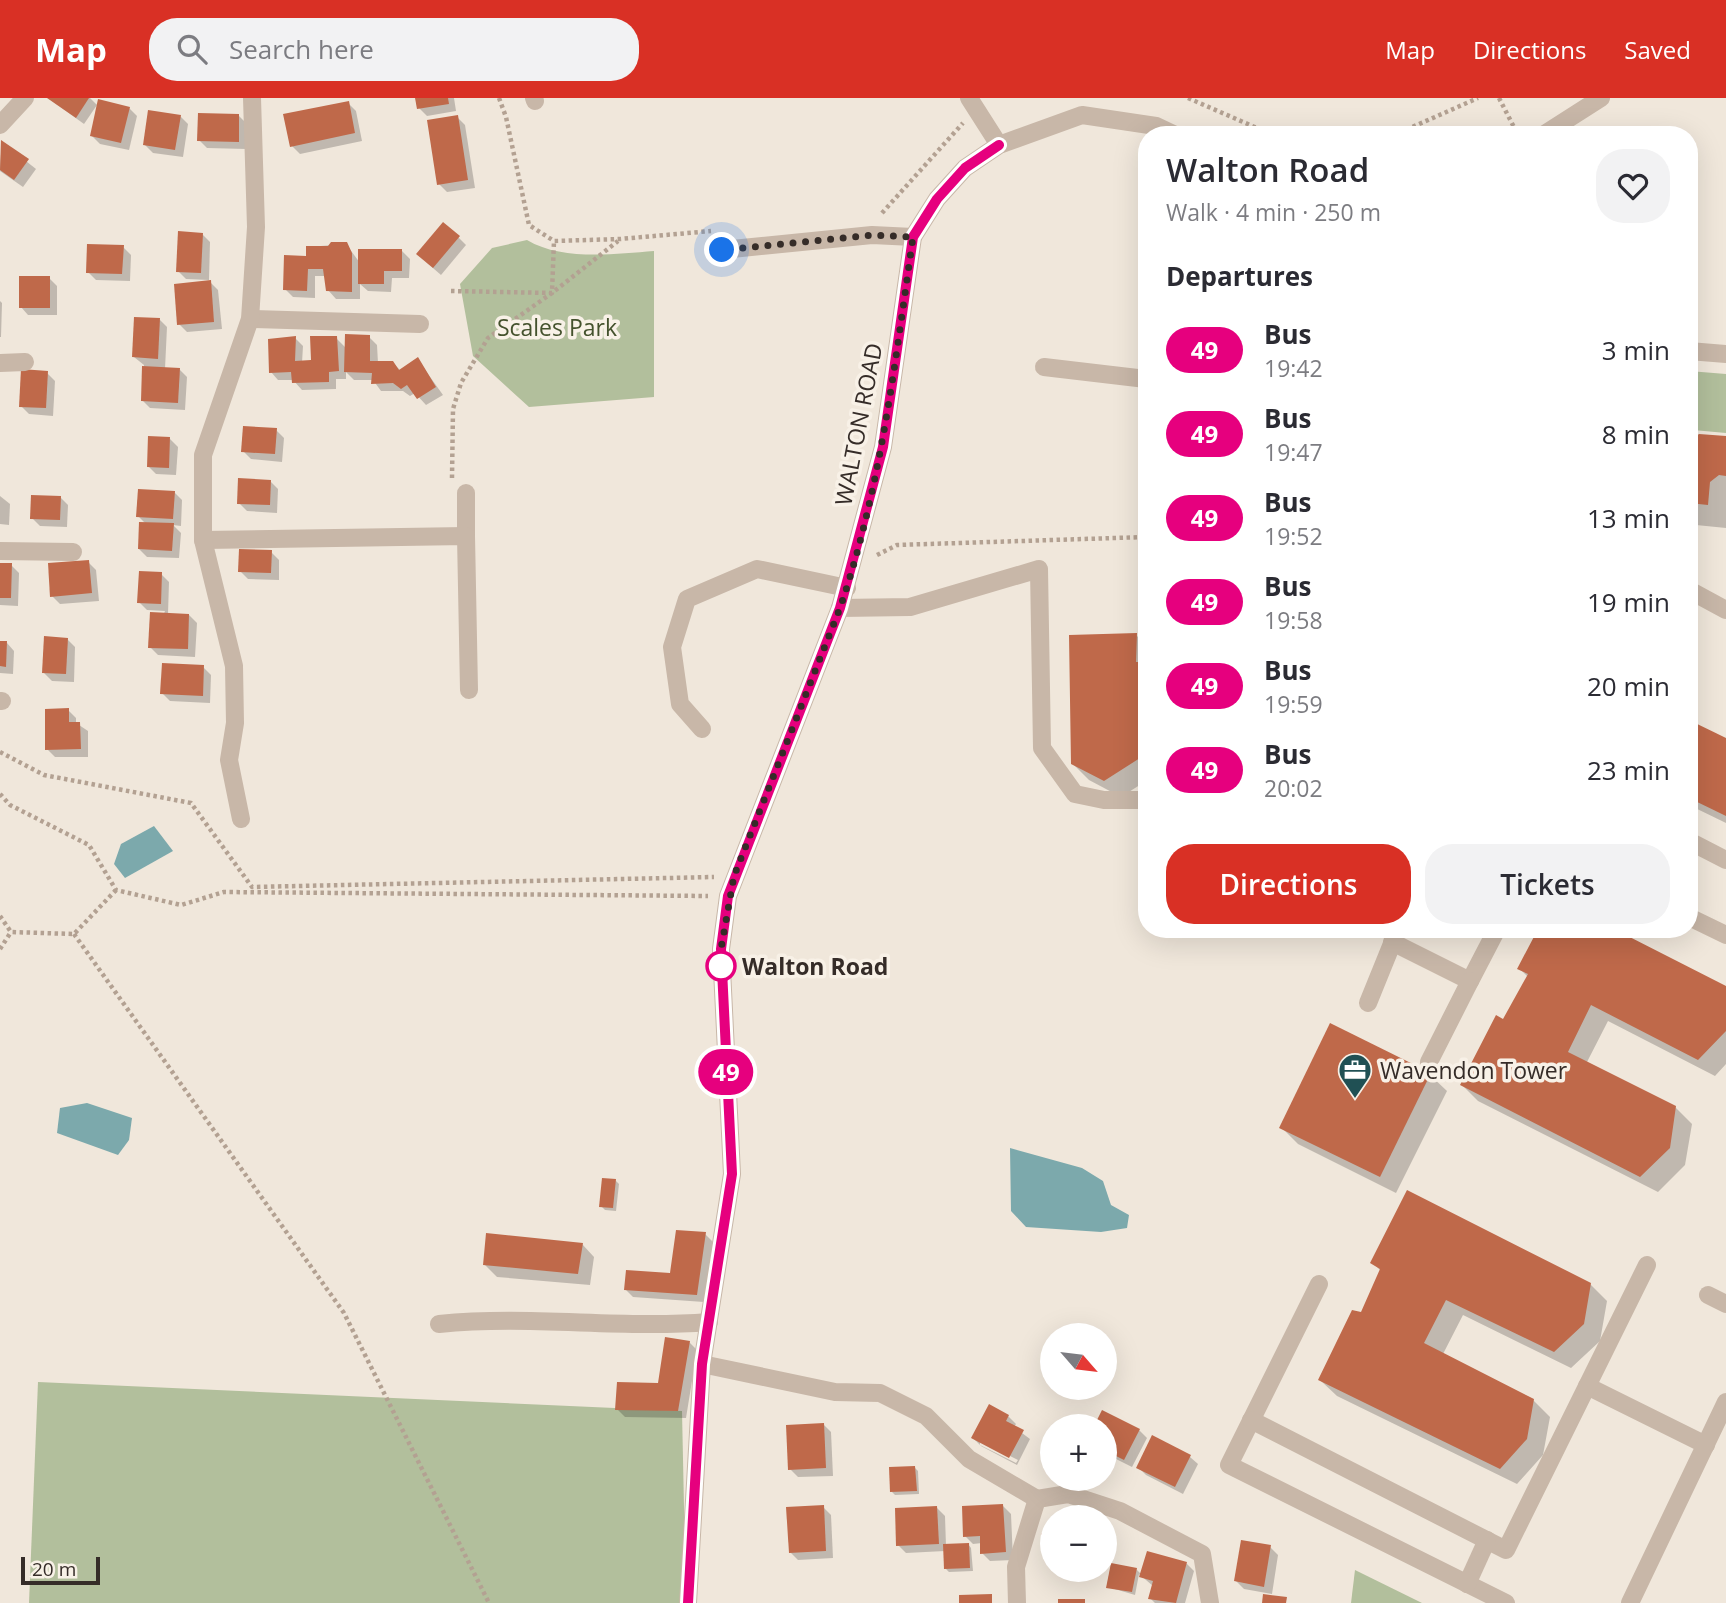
<!DOCTYPE html>
<html lang="en">
<head>
<meta charset="utf-8">
<style>
	body { margin:0; font-family:"Open Sans",sans-serif; background:#f2f2f3; color:#2b2b33; height:100vh; display:flex; flex-direction:column; font-size:26px; white-space:nowrap }
	* { box-sizing:border-box; margin:0 }
	p { font-size:23px; color:#7c7c81 }
	.icon { flex:none; width:38px; height:38px; fill:none; stroke:currentColor; stroke-width:2; stroke-linecap:round; stroke-linejoin:round }
	.map { position:relative; flex:1; overflow:hidden }
	.details { position:absolute; left:1138px; top:28px; width:560px; height:812px; display:flex; flex-direction:column; background:#fff; border-radius:28px; box-shadow:0 7px 28px #0002 }
	.details>* { flex:none }
	.badge { padding:0 14px; border-radius:23px; font-size:24px; line-height:46px }
	.needle { width:46px; rotate:118deg }
	.tools { position:absolute; left:1040px; top:1225px; display:grid; gap:14px }
	.tools a { display:grid; place-items:center; width:77px; height:77px; border-radius:50%; background:#fff; box-shadow:0 7px 28px #0002; font-size:35px }
	.scale { position:absolute; left:21px; bottom:18px; width:79px; box-sizing:border-box; padding-left:7px; border:4px solid #352c28; border-top:0; font-size:19px; line-height:24px; white-space:nowrap; color:#352c28; -webkit-text-stroke:5px #f8f1e7; paint-order:stroke }
	.you { position:absolute; width:35px; height:35px; margin:-18px; border:5px solid #fff; border-radius:50%; background:#1a73e8; box-shadow:0 0 0 10px #1a73e833 }
	.map>.badge { position:absolute; translate:-50% -50%; box-shadow:0 0 0 4px #fff }
	h2 { padding:0 28px; font-size:26px; line-height:63px }
	.round { display:grid; place-items:center; flex:none; width:74px; height:74px; border-radius:28px; background:#f2f2f3 }
	.headline { display:flex; align-items:center; justify-content:space-between; height:119px; padding:0 28px }
	h1 { font-size:33px; font-weight:600; line-height:52px }
	.action { display:flex; gap:14px; margin-top:auto; padding:14px 28px }
	.action a { flex:1; height:80px; border-radius:28px; background:#d93025; color:#fff; font-size:28px; font-weight:600; line-height:80px; text-align:center }
	.action a+a { background:#f2f2f3; color:#2b2b33 }
	ul { padding:0; list-style:none }
	li { display:flex; align-items:center; gap:21px; height:84px; padding:0 28px }
	li div { flex:1 }
	li b { display:block; font-size:26px }
	li em { font-style:normal }
	li .badge { min-width:77px; font-weight:700; text-align:center }
	header { display:flex; align-items:center; gap:42px; box-sizing:border-box; height:98px; padding:0 35px; background:#d93025; color:#fff }
	header strong { font-size:33px }
	nav { display:flex; gap:38px; margin-inline-start:auto; font-size:24px }
	.search { width:490px; height:63px; background:#f2f2f3; display:flex; align-items:center; gap:18px; box-sizing:border-box; padding:0 24px; border-radius:28px; color:#7c7c81; font-size:26px }
	.map>svg:first-child { display:block }
</style>
</head>
<body>
<header>
<strong>Map</strong>
<div class="search"><svg class="icon" aria-label="search" viewBox="0 0 24 24"><circle cx="10" cy="10" r="6"/><path d="M15 15l6 6"/></svg>Search here</div>
<nav><a>Map</a><a>Directions</a><a>Saved</a></nav>
</header>
<div class="map">
<svg width="1726" height="1505" viewBox="0 0 1726 1505">
	<rect width="100%" height="100%" fill="#f0e7db"/>
	<g fill="#b2bf9c">
		<path d="M527,142C562,163 614,156 654,153V299L529,309L473,258L460,186L492,150Z"/>
		<polygon points="1689,273 1726,276 1726,335 1693,332 1689,337"/>
		<polygon points="38,1284 682,1313 686,1505 29,1505"/>
		<polygon points="1355,1472 1422,1505 1351,1505"/>
	</g>
	<g fill="#7ca9ac">
		<polygon points="154,728 173,753 125,780 114,766 121,746"/>
		<polygon points="87,1005 132,1020 129,1042 118,1057 57,1035 60,1010"/>
		<polygon points="1010,1050 1082,1070 1103,1083 1111,1107 1129,1117 1127,1130 1101,1134 1026,1129 1011,1113"/>
	</g>
	<g fill="#0003" fill-rule="evenodd">
		<polygon points="48,0 90,0 97,7 84,26"/>
		<polygon points="417,0 454,0 456,13 427,18 419,10"/>
		<polygon points="348,5 356,13 362,43 300,56 292,48"/>
		<polygon points="129,10 137,18 129,52 100,46 92,38"/>
		<polygon points="180,18 188,26 183,59 153,55 145,47"/>
		<polygon points="239,18 247,26 246,51 207,50 199,42"/>
		<polygon points="457,19 465,27 475,90 447,94 439,86"/>
		<polygon points="2,44 36,71 23,89 0,73"/>
		<polygon points="202,136 210,144 209,182 186,181 178,173"/>
		<polygon points="458,139 466,147 441,177 426,164"/>
		<polygon points="346,146 360,165 402,153 410,161 409,180 392,180 391,194 368,193 360,186 360,201 336,201 328,192 326,178 315,178 315,200 293,199 285,191 308,160 308,149"/>
		<polygon points="123,149 131,157 130,183 96,182 88,174"/>
		<polygon points="49,180 57,188 57,217 28,217 21,209"/>
		<polygon points="210,184 218,192 222,231 187,234 179,226"/>
		<polygon points="0,203 2,205 1,239 0,239"/>
		<polygon points="159,221 167,229 165,271 179,271 187,279 185,312 150,310 142,302 144,267 134,259"/>
		<polygon points="369,239 377,247 378,265 393,265 401,273 418,262 443,297 426,307 415,295 410,298 403,293 381,293 373,282 354,282 346,274 346,281 336,281 336,291 302,292 293,282 278,282 271,274 295,240 303,248 302,265 313,264 336,240 346,250"/>
		<polygon points="47,275 55,283 53,318 29,316 21,308"/>
		<polygon points="276,332 284,340 282,364 251,361 243,353"/>
		<polygon points="1699,338 1726,340 1726,430 1696,427 1689,421 1689,346"/>
		<polygon points="170,341 178,349 176,377 156,376 148,368"/>
		<polygon points="270,383 278,391 277,415 247,413 239,405"/>
		<polygon points="174,394 182,402 181,428 173,427 181,435 179,460 147,459 139,451 146,426 138,418"/>
		<polygon points="0,398 10,406 9,427 0,426"/>
		<polygon points="60,399 68,407 67,429 40,428 32,420"/>
		<polygon points="271,454 279,462 279,482 248,481 240,473"/>
		<polygon points="88,464 96,472 99,503 60,506 52,498"/>
		<polygon points="0,467 11,467 19,475 18,508 0,507"/>
		<polygon points="161,476 169,484 168,516 189,517 197,525 195,559 158,557 150,549 165,513 147,512 139,504"/>
		<polygon points="1136,537 1146,547 1146,683 1121,699 1089,682 1072,665"/>
		<polygon points="67,541 75,549 74,584 52,583 44,575"/>
		<polygon points="0,545 7,545 14,553 13,576 0,575"/>
		<polygon points="203,569 211,577 210,605 170,603 162,595"/>
		<polygon points="1689,596 1697,604 1689,620"/>
		<polygon points="68,612 76,620 76,625 88,633 88,659 55,659 47,651"/>
		<polygon points="1689,624 1726,642 1726,725 1689,707"/>
		<polygon points="1520,871 1726,890 1726,966 1715,978 1608,923 1587,964 1675,1009 1692,1026 1685,1067 1658,1094 1478,1003 1462,987 1504,923 1528,879"/>
		<polygon points="1430,977 1447,993 1396,1095 1298,1046 1281,1029"/>
		<polygon points="615,1082 619,1086 616,1113 605,1112 601,1108"/>
		<polygon points="705,1136 713,1144 704,1204 633,1199 625,1191 672,1177"/>
		<polygon points="582,1146 594,1159 590,1187 497,1179 485,1167"/>
		<polygon points="1372,1164 1590,1186 1607,1203 1600,1243 1571,1270 1463,1217 1443,1256 1533,1302 1550,1319 1543,1357 1517,1386 1337,1298 1320,1282 1361,1216 1381,1173"/>
		<polygon points="689,1244 697,1252 686,1320 625,1319 617,1311 659,1287"/>
		<polygon points="1103,1314 1139,1332 1147,1340 1132,1369 1104,1355 1104,1328 1095,1328"/>
		<path d="M1008,1318L1016,1326L1014,1329L1030,1341L1017,1367L981,1348L973,1340ZM980,1343L1018,1362L1016,1365L980,1347Z"/>
		<polygon points="823,1326 831,1334 833,1378 798,1379 790,1371"/>
		<polygon points="1153,1339 1190,1359 1198,1366 1183,1396 1146,1377 1138,1369"/>
		<polygon points="915,1370 918,1373 919,1396 895,1397 892,1394"/>
		<polygon points="1003,1408 1011,1416 1013,1462 990,1463 982,1455 982,1445 973,1446 965,1438"/>
		<polygon points="823,1409 831,1417 833,1460 798,1462 790,1454"/>
		<polygon points="937,1410 945,1418 946,1448 968,1446 971,1450 973,1473 949,1474 946,1471 945,1453 906,1455 898,1447"/>
		<polygon points="1270,1449 1278,1457 1272,1496 1244,1491 1236,1483"/>
		<polygon points="1186,1465 1194,1473 1185,1505 1155,1505 1150,1500 1153,1488 1139,1476 1135,1497 1108,1489 1136,1471 1142,1477"/>
	</g>
	<g fill="#bf694a">
		<polygon points="47,0 89,0 76,20"/>
		<polygon points="415,0 448,0 449,6 417,11"/>
		<polygon points="98,1 130,9 121,45 90,38"/>
		<polygon points="349,3 355,35 290,49 283,16"/>
		<polygon points="148,12 181,17 175,52 143,47"/>
		<polygon points="198,15 239,16 239,44 197,43"/>
		<polygon points="458,17 468,82 437,87 427,22"/>
		<polygon points="1,42 29,61 14,82 0,72"/>
		<polygon points="443,124 460,138 433,170 416,156"/>
		<polygon points="178,133 203,135 201,175 176,174"/>
		<polygon points="331,144 347,144 352,155 352,194 326,193 323,171 308,171 307,193 283,192 284,157 306,158 306,148 328,148"/>
		<polygon points="87,146 124,147 122,176 86,175"/>
		<polygon points="358,151 402,151 402,173 384,173 384,186 358,186"/>
		<rect x="19" y="178" width="31" height="32"/>
		<polygon points="211,182 214,224 177,227 174,186"/>
		<polygon points="134,219 160,220 158,261 132,259"/>
		<polygon points="345,236 370,237 370,263 393,263 399,272 418,259 436,289 417,301 407,287 401,291 393,285 371,286 372,275 344,274"/>
		<polygon points="296,238 295,263 311,262 310,238 337,238 339,273 329,274 329,284 292,285 291,274 269,275 268,241"/>
		<polygon points="142,268 180,270 178,305 141,303"/>
		<polygon points="21,271 48,273 46,310 19,309"/>
		<polygon points="243,328 277,330 275,356 241,354"/>
		<polygon points="1699,336 1726,338 1726,378 1719,377 1710,384 1708,407 1689,405 1689,344"/>
		<polygon points="148,338 170,339 169,370 147,369"/>
		<polygon points="238,380 271,382 270,407 237,406"/>
		<polygon points="138,391 175,393 173,421 136,419"/>
		<polygon points="31,397 61,398 60,422 30,421"/>
		<polygon points="139,424 174,425 172,453 138,451"/>
		<polygon points="239,451 272,452 271,475 238,474"/>
		<polygon points="89,462 92,495 50,499 48,465"/>
		<polygon points="0,465 12,465 11,500 0,500"/>
		<polygon points="139,473 162,474 161,506 137,505"/>
		<polygon points="150,514 189,516 188,551 148,550"/>
		<polygon points="1137,535 1136,564 1146,564 1146,637 1139,637 1140,660 1104,683 1071,666 1069,537"/>
		<polygon points="44,538 68,540 66,576 42,575"/>
		<polygon points="0,543 7,543 6,569 0,568"/>
		<polygon points="162,565 204,567 203,598 160,596"/>
		<polygon points="69,610 69,624 80,624 81,651 45,652 45,611"/>
		<polygon points="1689,622 1726,640 1726,718 1689,700"/>
		<polygon points="1538,831 1614,831 1726,888 1726,933 1698,962 1591,907 1568,954 1676,1008 1670,1050 1640,1079 1460,987 1496,917 1503,921 1528,876 1517,871"/>
		<polygon points="1330,925 1431,975 1380,1079 1279,1030"/>
		<polygon points="602,1080 616,1081 613,1110 599,1109"/>
		<polygon points="1407,1092 1591,1185 1584,1226 1554,1254 1446,1202 1424,1245 1534,1301 1527,1341 1500,1371 1318,1282 1352,1212 1361,1214 1380,1171 1370,1165"/>
		<polygon points="676,1132 706,1134 697,1197 624,1192 626,1172 670,1175"/>
		<polygon points="486,1135 583,1145 578,1176 483,1167"/>
		<polygon points="665,1239 690,1243 678,1313 615,1312 617,1284 658,1285"/>
		<polygon points="989,1306 1009,1317 1006,1323 1024,1332 1009,1360 971,1340"/>
		<polygon points="1102,1312 1140,1331 1124,1362 1104,1352 1104,1328 1094,1328"/>
		<polygon points="824,1325 826,1370 788,1372 786,1327"/>
		<polygon points="1152,1337 1191,1357 1175,1389 1136,1370"/>
		<polygon points="915,1368 917,1393 890,1394 889,1369"/>
		<polygon points="1003,1406 1006,1454 980,1456 980,1438 963,1439 962,1408"/>
		<polygon points="824,1407 826,1453 789,1455 786,1409"/>
		<polygon points="937,1408 939,1446 896,1448 895,1410"/>
		<polygon points="1052,1430 1052,1455 1041,1436"/>
		<polygon points="1241,1442 1271,1447 1264,1489 1234,1483"/>
		<polygon points="969,1445 970,1470 944,1471 943,1446"/>
		<polygon points="1147,1453 1187,1464 1176,1505 1148,1501 1153,1483 1139,1479"/>
		<polygon points="1111,1465 1137,1470 1132,1494 1106,1490"/>
		<polygon points="992,1496 992,1505 959,1505 959,1497"/>
		<polygon points="1263,1496 1287,1499 1286,1505 1262,1505"/>
		<rect x="1058" y="1501" width="27" height="4"/>
	</g>
	<g fill="none" stroke-linecap="round" stroke-linejoin="round">
		<g stroke="#b3a192" stroke-width="4.5" stroke-dasharray="3.5 3.5" stroke-linecap="butt">
			<polyline points="499,0 506,19 529,127 554,143 620,141 711,133"/>
			<polyline points="1188,0 1273,37"/>
			<polyline points="1499,0 1518,37"/>
			<polyline points="1379,37 1401,34 1478,0"/>
			<polyline points="882,115 963,25"/>
			<polyline points="451,193 552,195 618,143"/>
			<polyline points="452,380 453,311 461,285 488,240 552,195 554,143"/>
			<polyline points="877,457 897,447 1146,439"/>
			<polyline points="0,654 44,677 191,705 252,789 714,779"/>
			<polyline points="0,696 10,707 89,747 116,792 181,807 224,794 708,798"/>
			<polyline points="0,818 11,834 74,836 116,792"/>
			<polyline points="74,836 344,1215 489,1505"/>
			<polyline points="0,851 11,834"/>
		</g>
		<g stroke="#c8b7a8" stroke-width="18">
			<polyline points="534,0 535,3"/>
			<polyline points="969,0 999,47"/>
			<polyline points="0,27 25,0"/>
			<polyline points="1543,37 1601,0"/>
			<polyline points="722,152 872,137 913,139"/>
			<polyline points="250,221 420,226"/>
			<polyline points="1689,253 1726,256"/>
			<polyline points="0,265 25,264"/>
			<polyline points="1044,269 1146,281"/>
			<polyline points="466,395 466,438"/>
			<polyline points="203,442 466,438 469,592"/>
			<polyline points="0,453 73,454"/>
			<polyline points="1689,492 1726,512"/>
			<polyline points="840,510 910,509 1039,471 1042,650 1075,696 1104,702 1146,702"/>
			<polyline points="0,603 2,603"/>
			<polyline points="702,631 680,606 672,549 687,501 757,471 847,490"/>
			<polyline points="241,721 229,662 235,625 234,568 203,442 203,357 250,221 256,129 252,0"/>
			<polyline points="1689,743 1726,762"/>
			<polyline points="1689,819 1726,837"/>
			<polyline points="1392,844 1470,883 1497,831"/>
			<polyline points="1368,905 1398,831"/>
			<polyline points="1429,964 1470,883"/>
			<polyline points="1319,1186 1229,1367 1506,1505"/>
			<polyline points="1708,1197 1726,1206"/>
			<path d="M439,1226C529,1217 619,1231 709,1224"/>
			<polyline points="702,1266 835,1294 880,1295 926,1318 969,1361 1037,1401 1068,1396 1120,1413 1202,1456 1210,1505"/>
			<polyline points="1587,1288 1706,1347"/>
			<polyline points="1251,1322 1506,1452 1647,1167"/>
			<polyline points="1467,1486 1487,1442"/>
			<polyline points="688,1505 702,1266 732,1076 721,851 728,798 840,510 883,349 913,139 937,101 965,70 999,47 1082,17 1156,28 1175,37"/>
			<polyline points="1017,1505 1016,1469 1037,1401"/>
			<polyline points="1630,1505 1726,1304"/>
		</g>
	</g>
	<g fill="none" stroke-linecap="round" stroke-linejoin="round">
		<defs>
			<polyline id="line" points="688,1505 702,1266 732,1076 721,851 728,798 840,510 883,349 913,139 937,101 965,70 999,47"/>
		</defs>
		<use href="#line" stroke="#fff" stroke-width="16"/>
		<use href="#line" stroke="#e6007e" stroke-width="10"/>
		<path stroke="#352c28" stroke-width="7" stroke-dasharray="0 12.6" d="M721,868L722,876L721,851L734,778L840,510C881,390 895,264 913,139L872,137L722,152"/>
	</g>
	<defs>
		<symbol id="office-pin" viewBox="-11 -11 22 30"><path d="M0 17L-7.5 6A9.5 9.5 0 1 1 7.5 6Z" fill="#205054" stroke="#f8f1e7"/><path d="M-6-3h4V-5.5h4V-3h4V5H-6ZM-1-4.5V-3h2v-1.5ZM-6 0V1H6V0Z" fill="#fff"/></symbol>
	</defs>
	<g fill-rule="evenodd">
		<use href="#office-pin" x="1336" y="953" width="38" height="52"/>
	</g>
	<circle fill="#fff" stroke="#e6007e" stroke-width="3.5" cx="721" cy="868" r="14"/>
	<g text-anchor="middle" dominant-baseline="central" stroke-width="7" stroke-linejoin="round" paint-order="stroke">
		<g font-size="23" fill="#44522d" stroke="#f8f1e7">
			<text x="557" y="229">Scales Park</text>
		</g>
		<g font-size="23" fill="#352c28" stroke="#f8f1e7">
			<text transform="translate(858 326) rotate(-79)">WALTON ROAD</text>
		</g>
		<g font-size="23" font-weight="bold" fill="#352c28" stroke="#f8f1e7" text-anchor="start">
			<text x="742" y="868">Walton Road</text>
		</g>
		<g font-size="23" fill="#352c28" stroke="#f8f1e7" text-anchor="start">
			<text x="1380" y="972">Wavendon Tower</text>
		</g>
	</g>
</svg>
<div class="tools">
<a><svg class="needle" viewBox="-14 -14 28 28"><path d="M0-13l5 13h-10z" fill="#e53935"/><path d="M0 13l5-13h-10z" fill="#7c7c81"/></svg></a>
<a>+</a>
<a>−</a>
</div>
<div class="scale">20 m</div>
<div class="you" style="left:722px;top:152px"></div>
<b class="badge" style="left:726px;top:974px;background:#e6007e;color:#fff">49</b>
<section class="details">
<div class="headline"><div><h1>Walton Road</h1><p>Walk · 4 min · 250 m</p></div><a class="round"><svg class="icon" aria-label="heart" viewBox="0 0 24 24"><path d="M12 20l-8-8c-3-5 5-10 8-4 3-6 11-1 8 4z"/></svg></a></div>
<h2>Departures</h2>
<ul>
<li><span class="badge" style="background:#e6007e;color:#fff">49</span><div><b>Bus</b><p>19:42</p></div><em>3 min</em></li>
<li><span class="badge" style="background:#e6007e;color:#fff">49</span><div><b>Bus</b><p>19:47</p></div><em>8 min</em></li>
<li><span class="badge" style="background:#e6007e;color:#fff">49</span><div><b>Bus</b><p>19:52</p></div><em>13 min</em></li>
<li><span class="badge" style="background:#e6007e;color:#fff">49</span><div><b>Bus</b><p>19:58</p></div><em>19 min</em></li>
<li><span class="badge" style="background:#e6007e;color:#fff">49</span><div><b>Bus</b><p>19:59</p></div><em>20 min</em></li>
<li><span class="badge" style="background:#e6007e;color:#fff">49</span><div><b>Bus</b><p>20:02</p></div><em>23 min</em></li>
</ul>
<div class="action"><a>Directions</a><a>Tickets</a></div>
</section>
</div>
</body>
</html>
